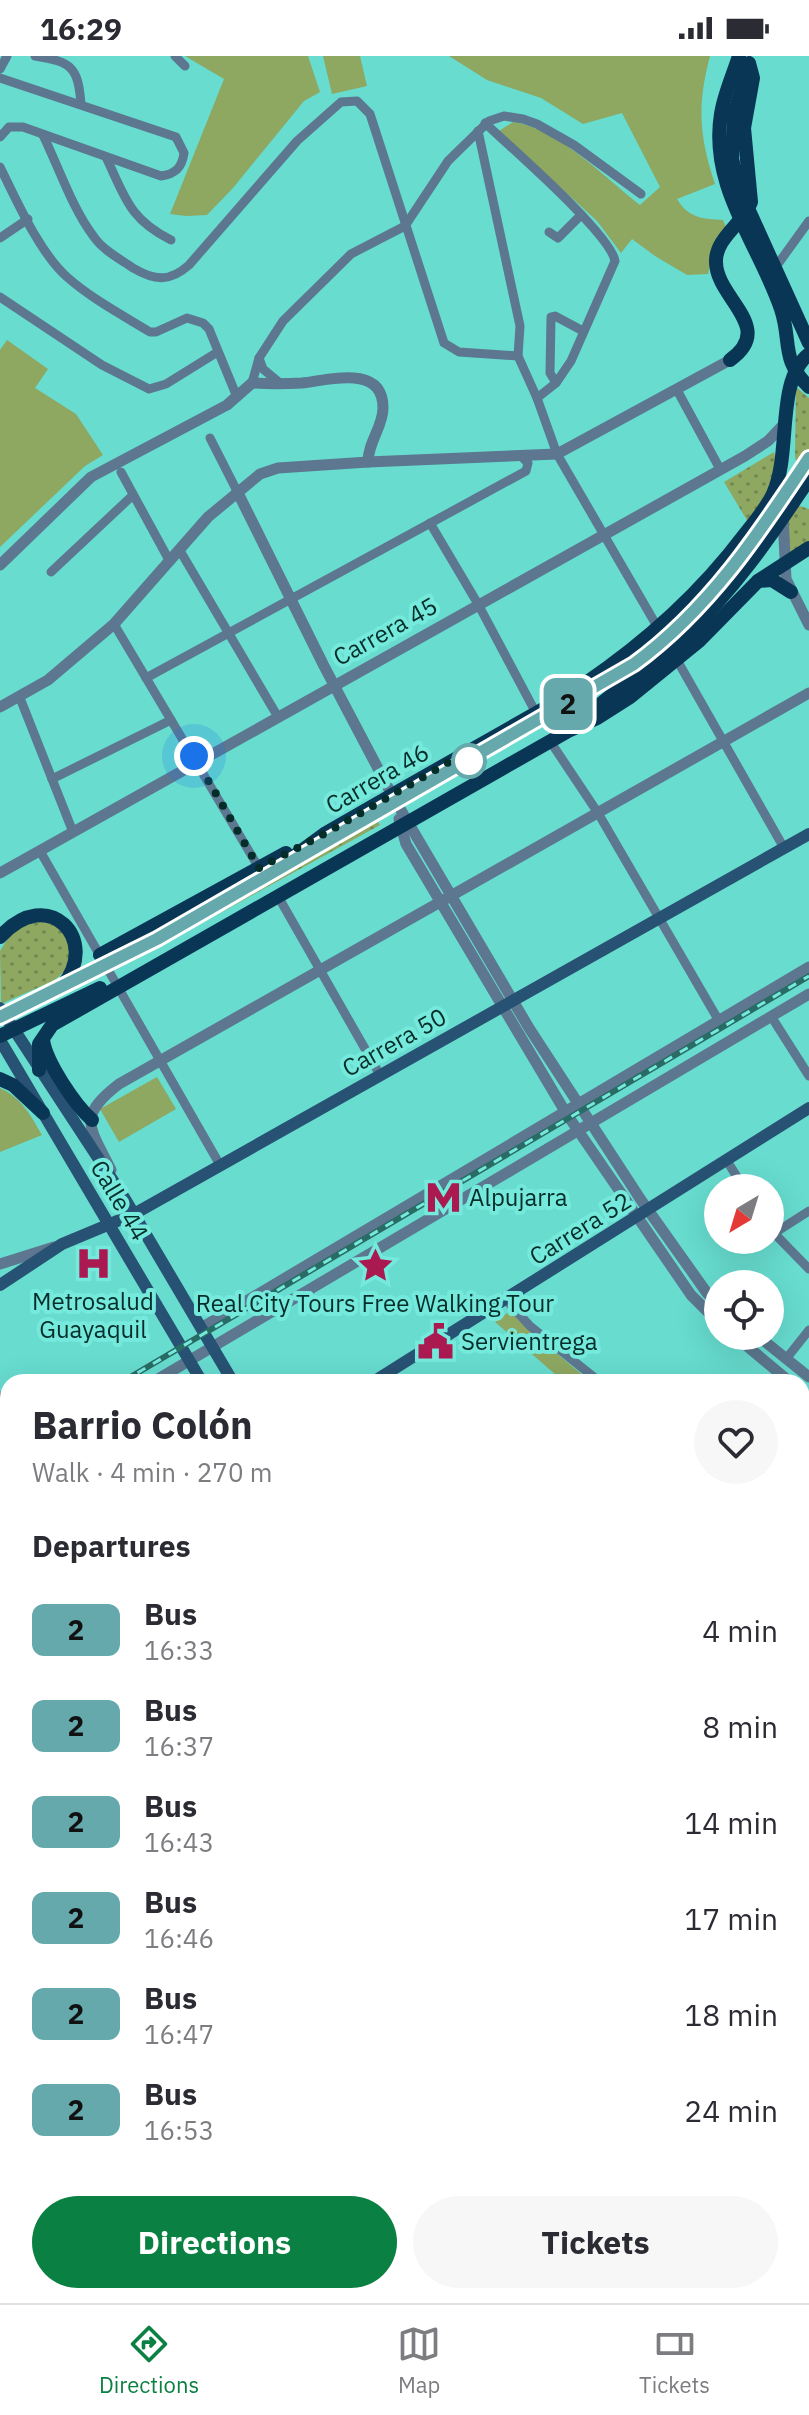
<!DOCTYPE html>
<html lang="en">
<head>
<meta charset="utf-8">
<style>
	body { margin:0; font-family:"IBM Plex Sans",sans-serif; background:#f7f7f7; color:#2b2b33; height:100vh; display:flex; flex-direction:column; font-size:30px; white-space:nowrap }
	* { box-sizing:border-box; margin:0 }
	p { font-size:26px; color:#7c7c81 }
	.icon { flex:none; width:44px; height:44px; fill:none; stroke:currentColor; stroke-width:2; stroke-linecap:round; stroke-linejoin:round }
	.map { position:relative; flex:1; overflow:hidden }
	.panel { position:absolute; left:0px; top:1318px; width:810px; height:930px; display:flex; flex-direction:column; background:#fff; border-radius:24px 24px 0 0; box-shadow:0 8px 32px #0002 }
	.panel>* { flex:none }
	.badge { padding:0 16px; border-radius:12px; font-size:28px; line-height:52px }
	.needle { width:52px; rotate:218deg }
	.fabs { position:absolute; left:704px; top:1118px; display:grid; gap:16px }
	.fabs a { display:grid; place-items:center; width:80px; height:80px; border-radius:50%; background:#fff; box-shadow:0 8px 32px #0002; font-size:40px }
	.you { position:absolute; width:40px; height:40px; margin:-20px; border:6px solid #fff; border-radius:50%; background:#1a73e8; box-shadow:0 0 0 12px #1a73e833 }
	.map>.badge { position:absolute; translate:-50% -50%; box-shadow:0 0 0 4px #fff }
	h2 { padding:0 32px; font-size:30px; line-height:72px }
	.round { display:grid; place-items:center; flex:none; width:84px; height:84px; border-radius:42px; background:#f7f7f7 }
	.summary { display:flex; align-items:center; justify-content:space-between; height:136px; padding:0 32px }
	h1 { font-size:38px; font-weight:800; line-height:60px }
	.primary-button { display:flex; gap:16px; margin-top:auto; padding:16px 32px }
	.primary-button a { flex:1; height:92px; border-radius:48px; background:#0b8043; color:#fff; font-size:32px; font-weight:800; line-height:92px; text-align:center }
	.primary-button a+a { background:#f7f7f7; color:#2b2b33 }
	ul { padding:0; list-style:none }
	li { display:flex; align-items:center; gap:24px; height:96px; padding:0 32px }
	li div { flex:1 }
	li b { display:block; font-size:30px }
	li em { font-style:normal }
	li .badge { min-width:88px; font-weight:700; text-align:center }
	.status { display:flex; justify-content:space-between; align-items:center; height:56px; padding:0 40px; background:#fff; direction:ltr }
	.status svg { height:22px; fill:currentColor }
	.dock { display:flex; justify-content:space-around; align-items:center; height:112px; border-top:2px solid #e1e1e2; background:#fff; font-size:22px; color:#7c7c81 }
	.dock a { display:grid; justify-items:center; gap:4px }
	.dock .active { color:#0b8043 }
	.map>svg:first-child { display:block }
</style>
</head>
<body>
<div class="status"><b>16:29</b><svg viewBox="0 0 49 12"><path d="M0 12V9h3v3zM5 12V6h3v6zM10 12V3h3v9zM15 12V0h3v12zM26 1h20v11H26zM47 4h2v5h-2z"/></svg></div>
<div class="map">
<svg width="809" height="2247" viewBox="0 0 809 2247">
	<defs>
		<pattern id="grass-dots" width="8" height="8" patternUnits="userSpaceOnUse" patternTransform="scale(2)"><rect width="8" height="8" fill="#8ea761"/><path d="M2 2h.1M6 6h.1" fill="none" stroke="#728850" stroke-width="1.8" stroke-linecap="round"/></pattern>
	</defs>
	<rect width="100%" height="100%" fill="#67dccf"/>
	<g fill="url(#grass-dots)">
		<polygon points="796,331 809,342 809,424 797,408 795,401"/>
		<path d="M774,396C781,422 764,446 748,466L724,426Z"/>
		<polygon points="797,449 809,453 809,486 789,497 787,468"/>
		<polygon points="377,764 380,769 131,906 128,901"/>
		<polygon points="53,863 69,884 69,911 55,924 1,948 0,895 15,871"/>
	</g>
	<g fill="#8ea761">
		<polygon points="185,0 308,0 320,36 304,45 233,132 207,159 186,160 170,158 224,23"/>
		<polygon points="323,0 360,0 367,30 332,38"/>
		<path d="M449,0H710C697,49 699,80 715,128L677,143C688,162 703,163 723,164L726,171L716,182L708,218L687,219L655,200L632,183L621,197L597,165L499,75L513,66C558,72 605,122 640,149L660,131L622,57L583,68L541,42L487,24Z"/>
		<polygon points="7,284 48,313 35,332 76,358 103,399 85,410 0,491 0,294"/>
		<polygon points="157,1021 176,1053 119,1086 100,1053"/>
		<path d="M0,1032C22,1042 31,1060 42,1079L0,1096Z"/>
		<polygon points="510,1255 532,1277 591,1326 564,1326 495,1266"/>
	</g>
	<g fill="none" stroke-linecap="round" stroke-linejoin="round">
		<g stroke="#5c778f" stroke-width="7">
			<polyline points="0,1389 8,1385"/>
			<polyline points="0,1561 8,1556"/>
		</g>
		<g stroke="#5c778f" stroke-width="9">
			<path d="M35,0C72,6 78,11 81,48"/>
			<polyline points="175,0 185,10"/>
			<polyline points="0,13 7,0"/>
			<path d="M0,22L176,81L184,97C182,112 175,118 161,120L23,71H9L0,81"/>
			<path d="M485,67C511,92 610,177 615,205L571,305L556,327L537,342"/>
			<polyline points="478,75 520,270 518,300 537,342 557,398 658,572"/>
			<path d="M43,79C59,112 72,152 94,181C103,194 120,203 133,212C155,225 170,226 189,209L297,85L341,46L357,45L370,58L444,287L459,296L518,300"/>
			<path d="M106,101C125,141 129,163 171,184"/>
			<path d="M0,111C17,145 39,196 67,221C92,243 122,259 150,276H156L187,262L203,267L209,273L237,341"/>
			<polyline points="549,176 558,182 581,159"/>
			<polyline points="0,182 28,163"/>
			<polyline points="775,212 809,165"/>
			<polyline points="0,241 102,309 149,333 166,328 216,297"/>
			<polyline points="259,302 263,313 281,328"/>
			<polyline points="252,327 259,302 283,265 351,198 405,170 448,105 489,65 504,60 523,63 537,68 574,89 641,138"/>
			<polyline points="556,327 550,317 551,261 555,260 583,275"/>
			<polyline points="677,334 720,413"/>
			<polyline points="210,382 237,435"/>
			<polyline points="121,416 169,504"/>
			<polyline points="430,467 478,548 536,657"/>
			<polyline points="179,493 278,661"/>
			<polyline points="51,516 132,440"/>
			<polyline points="114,568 259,812"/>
			<polyline points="677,604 784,792"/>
			<polyline points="146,622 526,415 528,407 521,400"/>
			<polyline points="20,642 73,776"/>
			<polyline points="550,685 598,757 719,965"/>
			<polyline points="52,723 171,664"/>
			<polyline points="40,795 220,1109"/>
			<polyline points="279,842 380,1019"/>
			<polyline points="771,960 809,1020"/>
			<polyline points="727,1105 744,1132"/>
			<polyline points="770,1173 809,1213"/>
			<polyline points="773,1178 809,1155"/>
			<polyline points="506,1244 530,1270 600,1326"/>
			<polyline points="786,1303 809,1274"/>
			<polyline points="802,1506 809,1510"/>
			<polyline points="0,1644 8,1639"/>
			<polyline points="802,2063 809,2058"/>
			<polyline points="802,2083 809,2078"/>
			<polyline points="0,2099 8,2095"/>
			<polyline points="438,2240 443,2247"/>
			<polyline points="679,2240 683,2247"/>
			<polyline points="34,2247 44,2240"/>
			<polyline points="242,2247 248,2240"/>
			<polyline points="353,2247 364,2240"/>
			<polyline points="558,2247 569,2240"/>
			<polyline points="766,2247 777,2240"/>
		</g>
		<g stroke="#5c778f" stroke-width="11">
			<polyline points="237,435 324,610 392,739 529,972 641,1144 707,1237 718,1248"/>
			<polyline points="783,460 786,523 809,569"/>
			<path d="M0,509L91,421L227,349L252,327C269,328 285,328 302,327C329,324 383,308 383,352C383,371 368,386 368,406"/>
			<polyline points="0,651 48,624 114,568 208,461 260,418 278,412 368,406 557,398 730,304"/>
			<polyline points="399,763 406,788 566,1057 691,1239 718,1266"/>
			<polyline points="0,817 745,400 768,385 786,366"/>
			<path d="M111,1114C90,1071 76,1061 119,1028L809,637"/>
			<polyline points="0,1208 54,1191"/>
			<polyline points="201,1272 809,911"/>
			<polyline points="735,1280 790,1326"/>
			<polyline points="758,1280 809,1321"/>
			<polyline points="153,1326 809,938"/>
			<polyline points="802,1336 809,1342"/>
			<polyline points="0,1341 8,1355"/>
			<polyline points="0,1413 8,1408"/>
			<polyline points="802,1718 809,1710"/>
			<polyline points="0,1747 8,1742"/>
			<polyline points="0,1767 8,1780"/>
			<polyline points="802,1826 809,1823"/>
			<polyline points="802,1846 809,1843"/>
			<polyline points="0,1949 8,1944"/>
			<polyline points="802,2026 809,2037"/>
			<polyline points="0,2065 8,2077"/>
			<polyline points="116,2240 122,2247"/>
			<polyline points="570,2240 575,2247"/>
		</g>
		<g stroke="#285273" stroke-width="12">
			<polyline points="0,952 125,1143 233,1326"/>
			<polyline points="0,984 202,1326"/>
			<polyline points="0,1229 62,1188 134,1158 809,778"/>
			<polyline points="373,1326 809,1052"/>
			<polyline points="802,2204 809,2214"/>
			<polyline points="784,2240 790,2247"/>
			<polyline points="801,2240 806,2247"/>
		</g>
		<g stroke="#0a3656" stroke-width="14">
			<path d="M739,0C733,19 724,38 721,58C709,131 759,188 781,253C792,286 780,303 809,331"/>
			<polyline points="749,8 734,59 732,103 741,137 809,287"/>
			<path d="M730,304C777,271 715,242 716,205C716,181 744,167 751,146L744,72L753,22L749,7"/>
			<polyline points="758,525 772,524 791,536"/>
			<path d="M583,629C645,587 700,538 745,478C755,465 766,453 773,438C792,396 775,325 809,298"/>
			<path d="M583,663C615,634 651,611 683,582C733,535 771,480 809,423"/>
			<path d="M0,881C49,827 100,885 63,929"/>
			<polyline points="100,899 286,797"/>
			<polyline points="0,961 157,883 266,821 326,777 392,739 568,639 607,625 623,615 676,573 717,532 756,481 809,402"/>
			<polyline points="0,980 100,932"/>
			<path d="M43,984C46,1006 75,1049 92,1064"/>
			<polyline points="39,1014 39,988 52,969 570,674 597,662 630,641 699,585 758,525 809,492"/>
			<polyline points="0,1023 13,1029 43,1057"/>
			<polyline points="802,1619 809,1610"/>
			<polyline points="802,1688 809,1680"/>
			<polyline points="273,2247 279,2240"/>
			<polyline points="325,2247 330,2240"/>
		</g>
		<polyline stroke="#052b48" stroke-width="14" points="802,2174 809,2184"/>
		<defs>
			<g id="rail">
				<polyline points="122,1326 809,920"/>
				<polyline points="0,1402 8,1398"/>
				<polyline points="0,1752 8,1764"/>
				<polyline points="319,2240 323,2247"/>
			</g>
		</defs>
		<use href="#rail" stroke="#286c65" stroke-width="6"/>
		<use href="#rail" stroke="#75e9dc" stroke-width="3" stroke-dasharray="9" stroke-linecap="butt"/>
	</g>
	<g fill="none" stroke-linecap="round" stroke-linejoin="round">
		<defs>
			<path id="line" d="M0,961L157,883L634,608C709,553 758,479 809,402"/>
		</defs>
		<use href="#line" stroke="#fff" stroke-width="18"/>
		<use href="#line" stroke="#65a9ac" stroke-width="12"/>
		<polyline stroke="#052d29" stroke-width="8" stroke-dasharray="0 14.4" points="194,700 259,812 326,777 463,698 469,705"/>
	</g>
	<defs>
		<symbol id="metro-bare" viewBox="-9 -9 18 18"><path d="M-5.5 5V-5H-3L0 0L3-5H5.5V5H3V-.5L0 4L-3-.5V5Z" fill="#ab1951" stroke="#75e9dc" stroke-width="2.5" paint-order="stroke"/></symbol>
		<symbol id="hospital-bare" viewBox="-9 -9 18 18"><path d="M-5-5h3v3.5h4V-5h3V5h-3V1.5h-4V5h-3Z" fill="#ab1951" stroke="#75e9dc" stroke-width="2.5" paint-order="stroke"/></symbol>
		<symbol id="sight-bare" viewBox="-9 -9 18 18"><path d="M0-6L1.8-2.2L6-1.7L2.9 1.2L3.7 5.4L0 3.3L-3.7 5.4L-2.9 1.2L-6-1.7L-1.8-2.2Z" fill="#ab1951" stroke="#75e9dc" stroke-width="2.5" paint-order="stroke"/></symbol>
		<symbol id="civic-bare" viewBox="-9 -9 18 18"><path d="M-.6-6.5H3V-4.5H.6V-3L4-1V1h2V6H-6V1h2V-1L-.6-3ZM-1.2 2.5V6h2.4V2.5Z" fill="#ab1951" stroke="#75e9dc" stroke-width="2.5" paint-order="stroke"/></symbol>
	</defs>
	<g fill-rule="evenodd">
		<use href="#metro-bare" x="418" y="1116" width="51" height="51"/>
		<use href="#hospital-bare" x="68" y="1182" width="51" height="51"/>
		<use href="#sight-bare" x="350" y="1184" width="51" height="51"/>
		<use href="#civic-bare" x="410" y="1260" width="51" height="51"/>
	</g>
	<circle fill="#fff" stroke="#65a9ac" stroke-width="4" cx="469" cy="705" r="16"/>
	<g text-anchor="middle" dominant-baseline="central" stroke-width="8" stroke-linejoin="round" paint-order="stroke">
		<g font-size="24" fill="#052d29" stroke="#75e9dc">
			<text transform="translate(385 575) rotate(-29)">Carrera 45</text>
			<text transform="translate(377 722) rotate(-30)">Carrera 46</text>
			<text transform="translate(394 986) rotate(-29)">Carrera 50</text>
			<text transform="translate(120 1144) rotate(59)">Calle 44</text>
			<text transform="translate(580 1172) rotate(-32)">Carrera 52</text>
		</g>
		<g font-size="24" fill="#052d29" stroke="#75e9dc" text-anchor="start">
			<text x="469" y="1141">Alpujarra</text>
			<text x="93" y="1245" text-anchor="middle">Metrosalud<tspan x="93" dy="28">Guayaquil</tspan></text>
			<text x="375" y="1247" text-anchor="middle">Real City Tours Free Walking Tour</text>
			<text x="461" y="1285">Servientrega</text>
		</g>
	</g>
</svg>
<div class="fabs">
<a><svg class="needle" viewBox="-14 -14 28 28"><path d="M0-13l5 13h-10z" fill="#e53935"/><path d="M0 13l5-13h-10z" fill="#7c7c81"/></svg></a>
<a><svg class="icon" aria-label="locate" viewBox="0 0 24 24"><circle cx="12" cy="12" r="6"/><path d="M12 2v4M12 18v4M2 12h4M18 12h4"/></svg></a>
</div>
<div class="you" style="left:194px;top:700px"></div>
<b class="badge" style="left:568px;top:648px;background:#65a9ac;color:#111">2</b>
<section class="panel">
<div class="summary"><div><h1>Barrio Colón</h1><p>Walk · 4 min · 270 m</p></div><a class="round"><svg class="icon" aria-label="heart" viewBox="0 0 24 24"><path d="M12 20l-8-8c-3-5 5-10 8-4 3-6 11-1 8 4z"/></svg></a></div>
<h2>Departures</h2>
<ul>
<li><span class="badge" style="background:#65a9ac;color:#111">2</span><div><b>Bus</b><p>16:33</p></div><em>4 min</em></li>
<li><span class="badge" style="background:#65a9ac;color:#111">2</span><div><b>Bus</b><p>16:37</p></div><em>8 min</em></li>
<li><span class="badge" style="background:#65a9ac;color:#111">2</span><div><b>Bus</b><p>16:43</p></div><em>14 min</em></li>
<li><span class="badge" style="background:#65a9ac;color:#111">2</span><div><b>Bus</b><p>16:46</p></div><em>17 min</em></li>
<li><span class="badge" style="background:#65a9ac;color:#111">2</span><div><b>Bus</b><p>16:47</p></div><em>18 min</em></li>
<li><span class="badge" style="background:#65a9ac;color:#111">2</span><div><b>Bus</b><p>16:53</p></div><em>24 min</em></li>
</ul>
<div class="primary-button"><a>Directions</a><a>Tickets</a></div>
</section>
</div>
<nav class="dock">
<a class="active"><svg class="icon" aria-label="directions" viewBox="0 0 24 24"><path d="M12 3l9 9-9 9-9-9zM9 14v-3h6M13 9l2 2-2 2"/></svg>Directions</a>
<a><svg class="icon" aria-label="map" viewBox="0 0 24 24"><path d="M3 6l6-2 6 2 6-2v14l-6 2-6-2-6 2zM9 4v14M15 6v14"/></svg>Map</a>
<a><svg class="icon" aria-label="tickets" viewBox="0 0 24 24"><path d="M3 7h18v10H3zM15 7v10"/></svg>Tickets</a>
</nav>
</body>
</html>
